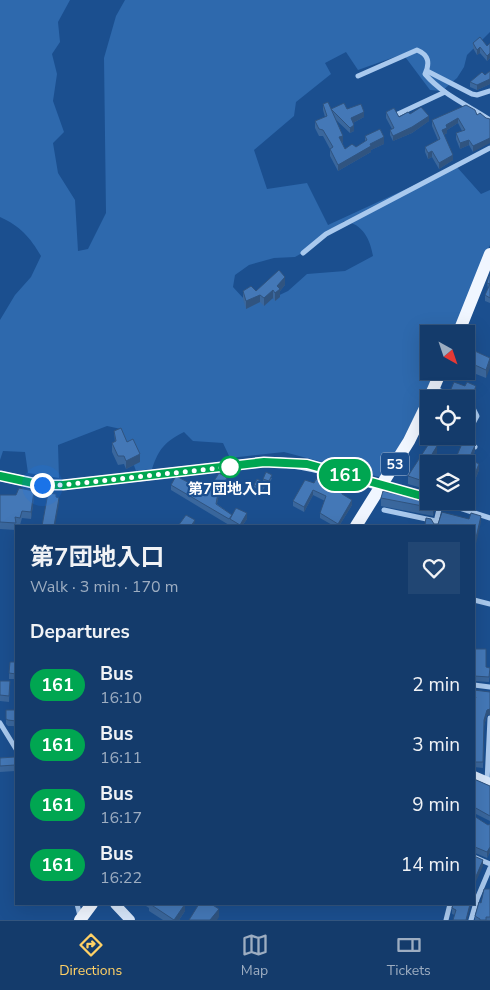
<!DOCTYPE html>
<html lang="en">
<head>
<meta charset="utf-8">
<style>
	body { margin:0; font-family:"Nunito Sans","Noto Sans JP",sans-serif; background:#214673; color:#f1f3f6; height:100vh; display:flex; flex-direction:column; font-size:19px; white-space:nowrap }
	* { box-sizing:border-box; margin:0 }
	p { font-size:16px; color:#9dadc1 }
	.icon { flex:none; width:28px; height:28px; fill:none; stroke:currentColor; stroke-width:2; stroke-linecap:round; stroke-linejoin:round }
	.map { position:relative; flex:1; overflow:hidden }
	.side { position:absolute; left:15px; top:525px; width:460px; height:380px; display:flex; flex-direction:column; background:#143b6b; border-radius:0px; box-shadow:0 5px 20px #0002,0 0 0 1px #33557e }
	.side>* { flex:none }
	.badge { padding:0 10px; border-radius:16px; font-size:18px; line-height:32px }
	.needle { width:32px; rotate:140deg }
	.fabs { position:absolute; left:420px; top:325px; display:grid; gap:10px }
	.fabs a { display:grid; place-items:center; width:55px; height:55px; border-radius:0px; background:#143b6b; box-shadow:0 5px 20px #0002,0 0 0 1px #33557e; font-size:25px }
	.you { position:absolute; width:25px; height:25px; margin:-12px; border:4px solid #fff; border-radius:50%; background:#1a73e8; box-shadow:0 0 0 8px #1a73e833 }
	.map>.badge { position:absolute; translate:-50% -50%; box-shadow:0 0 0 2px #fff }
	h2 { padding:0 15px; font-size:19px; line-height:45px }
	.round { display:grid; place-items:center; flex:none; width:52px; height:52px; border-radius:0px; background:#214673 }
	.overview { display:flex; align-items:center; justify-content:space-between; height:85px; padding:0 15px }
	h1 { font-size:24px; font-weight:700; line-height:38px }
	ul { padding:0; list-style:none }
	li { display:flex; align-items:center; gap:15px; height:60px; padding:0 15px }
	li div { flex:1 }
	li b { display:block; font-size:19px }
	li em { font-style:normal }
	li .badge { min-width:55px; font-weight:700; text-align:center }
	.tab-bar { display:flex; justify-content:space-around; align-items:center; height:70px; border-top:1px solid #33557e; background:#143b6b; font-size:14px; color:#9dadc1 }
	.tab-bar a { display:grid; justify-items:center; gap:2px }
	.tab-bar .active { color:#ffd166 }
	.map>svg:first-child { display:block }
</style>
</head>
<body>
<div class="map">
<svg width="490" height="920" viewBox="0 0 490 920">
	<rect width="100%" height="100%" fill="#1b4f8f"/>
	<path fill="#2e69ad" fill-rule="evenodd" d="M0,0H70L58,22L60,42L52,54L57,74L53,101L64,132L53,143L58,173L75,200L78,251L88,249L106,213L104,58L116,16L125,0H490V32L467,55L464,67L457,78L442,91L430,90L403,54L358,70L346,52L325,63L331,74L296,102L294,116L254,150L267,189L307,183L328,225L456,166L481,194L490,190V245L454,334H429V371H438L383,478L284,452L230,458L223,443L193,441L184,432C165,442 159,448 152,469L136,471L121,429L107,426L58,445L59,478L28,473L25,452L3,451L0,460V320L15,295L31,277L41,256C30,237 20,226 0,217ZM344,221C363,224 370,239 373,256L345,271L307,274L288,291L269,300L244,299L233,287L235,275L249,265L274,258L295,257L311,248Z"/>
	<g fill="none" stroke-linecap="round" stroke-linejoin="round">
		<g stroke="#a9c9ee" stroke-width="5">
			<polyline points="427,71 472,94 477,95 490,91"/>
			<path d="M358,76L417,50C429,55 430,63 425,74C443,95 468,105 490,120"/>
			<polyline points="398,114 445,92"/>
			<polyline points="303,253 326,234 490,148"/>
			<polyline points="435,387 451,399"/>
			<polyline points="455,436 475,447"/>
			<polyline points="464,440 477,416 473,408 466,406"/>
			<polyline points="381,486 417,493 429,498"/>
			<polyline points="438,501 490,518"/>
			<polyline points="384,510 436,521"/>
			<polyline points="435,526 441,501"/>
			<polyline points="474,600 490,604"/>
			<polyline points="474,685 490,687"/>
			<polyline points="0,723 16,749"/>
			<polyline points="487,782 490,718"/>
			<polyline points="474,857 490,864"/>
			<polyline points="77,904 80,916"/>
			<polyline points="446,920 450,904"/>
			<polyline points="471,920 477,899 490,868"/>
		</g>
		<g stroke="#d6e6fa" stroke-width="10">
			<path d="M0,476L42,485H63L264,462C305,461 342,475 381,486"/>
			<polyline points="474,776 490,783"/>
			<polyline points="115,904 130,920"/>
		</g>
		<g stroke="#f0f6ff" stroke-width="12">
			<polyline points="458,334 490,254"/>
			<polyline points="429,399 441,371"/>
			<polyline points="356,526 409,441 429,400"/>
			<polyline points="80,920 92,904"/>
		</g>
	</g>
	<g fill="#3a679d">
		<polygon points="473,43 487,46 490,58 487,61 480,53 477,55 473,48"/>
		<polygon points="490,71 490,84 477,90 470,87 470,82 485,75"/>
		<polygon points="323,104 331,110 347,109 364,117 353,123 354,131 350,133 335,119 343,142 342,143 345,149 356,147 365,142 365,136 384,144 371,150 371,152 338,171 330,156 330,149 323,136 319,136 315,128 315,121 325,117 323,110"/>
		<polygon points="475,110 473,152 469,145 460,149 456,139 456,133 462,131 458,123 447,130 447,133 444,135 453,160 439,169 432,157 428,159 425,152 425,147 438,140 432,126 432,120"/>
		<polygon points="386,112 399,117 410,114 429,121 412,133 393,141 390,135 390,130 392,129 386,118"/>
		<polygon points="490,276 490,303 485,301 485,295 488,289 487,283"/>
		<polygon points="285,285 280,291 280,297 275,301 273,298 264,306 260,302 246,309 243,299 243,291 256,291"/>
		<polygon points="466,347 490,358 486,378 466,370"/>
		<polygon points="451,389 476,390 471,403 466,402 466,399 454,399 451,393"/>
		<polygon points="114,431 127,442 140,462 126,469 124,464 118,465 112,452 112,443 115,442"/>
		<polygon points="475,451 471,460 479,470 465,505 453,501 466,501 455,460"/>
		<polygon points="437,453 430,464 429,464 429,490 408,484 408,476"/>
		<polygon points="272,478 269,484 263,482 263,479"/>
		<polygon points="305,480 342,494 352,505 339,526 334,526 320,518 320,513 325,501 313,495 304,512 293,506 293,501"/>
		<polygon points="227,483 218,498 217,504 232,515 247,519 242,526 233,526 230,524 229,525 171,490 171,485 207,492"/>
		<polygon points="254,485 265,486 262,492 254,487"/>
		<polygon points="0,495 34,498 31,519 22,518 20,525 16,524 16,530 0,529"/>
		<polygon points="381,498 428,502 436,501 436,505 433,516 381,506"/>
		<polygon points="474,649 490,673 489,682 474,681"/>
		<polygon points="16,662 16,679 9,679 9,673"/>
		<polygon points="0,681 10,681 9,702 0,701"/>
		<polygon points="474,690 487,715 484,726 483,768 474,767"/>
		<polygon points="6,710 16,710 16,733 14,733 15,726 8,726 6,724"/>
		<polygon points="15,757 15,771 0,772 0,758"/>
		<polygon points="474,779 490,786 490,821 474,813"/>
		<polygon points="474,816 488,825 490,824 490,852 487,858 475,853"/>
		<polygon points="490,889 490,920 475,920 475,916 481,903"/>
		<polygon points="143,904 185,904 185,911 179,920 163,920 149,911 149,908"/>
		<polygon points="471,904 455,915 452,914 452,908"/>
	</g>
	<g fill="#305480">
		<polygon points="480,47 480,53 477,55 477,50"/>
		<polygon points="490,53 490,58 487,61 487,56"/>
		<polygon points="490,79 490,84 477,90 477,85"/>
		<polygon points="364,112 364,117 351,124 351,118"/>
		<polygon points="429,116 429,121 412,133 393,141 393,136"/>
		<polygon points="458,118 458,123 447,130 447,133 442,136 442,130 446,125"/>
		<polygon points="354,125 354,131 350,133 350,128"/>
		<polygon points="343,136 343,142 339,144 339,137"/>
		<polygon points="384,137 384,144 371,150 371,152 338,171 338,165 370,144"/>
		<polygon points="490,138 490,143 473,152 473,146"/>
		<polygon points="469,140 469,145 460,149 460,143"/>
		<polygon points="432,151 432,157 428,159 428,153"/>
		<polygon points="453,155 453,160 439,169 439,163"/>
		<polygon points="285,277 285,285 280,291 280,297 275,301 275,293 277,286"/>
		<polygon points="273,290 273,298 264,306 264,298"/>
		<polygon points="260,295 260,302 246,309 246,301"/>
		<polygon points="490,359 490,368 486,378 486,370"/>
		<polygon points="476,386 476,390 471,403 471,398"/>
		<polygon points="475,445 475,451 469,466 469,459"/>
		<polygon points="437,446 437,453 430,464 429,464 429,467 426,464"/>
		<polygon points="140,454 140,462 126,469 126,461"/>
		<polygon points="479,464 479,470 465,505 465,501 466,501 466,495"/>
		<polygon points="227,478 227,483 218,498 216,509 218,493"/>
		<polygon points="313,490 313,495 304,512 304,507"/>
		<polygon points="34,491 34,498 31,519 31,512"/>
		<polygon points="59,498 59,504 55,526 54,526"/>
		<polygon points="352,500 352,505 339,526 338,526 338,524"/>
		<polygon points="435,501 436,501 436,505 433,516 433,508"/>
		<polygon points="247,513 247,519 242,526 240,526 240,525"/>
		<polygon points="481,516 481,522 475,548 475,542"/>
		<polygon points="195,520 194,526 191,526"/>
		<polygon points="490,709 490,715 487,715 484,726 483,768 484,720 487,710"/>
		<polygon points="490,846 490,852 487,858 487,852"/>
		<polygon points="483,860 483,866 474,886 474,881"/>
		<polygon points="185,904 185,911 179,920 174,920"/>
		<polygon points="470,904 471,904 467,920 466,920"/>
		<polygon points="219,909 219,917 217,920 210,920"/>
	</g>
	<g fill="#4478b7" stroke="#305480">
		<polygon points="480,37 487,46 490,43 490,53 487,56 480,47 477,50 473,43"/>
		<polygon points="490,71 490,79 477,85 470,82 482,72 485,75"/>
		<polygon points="328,102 343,136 339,137 345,149 352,144 356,147 367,140 365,136 380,129 384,137 370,144 371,146 338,165 330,149 333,147 323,130 319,129 315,121 327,116 323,104"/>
		<polygon points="344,103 347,109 361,104 364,112 351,118 354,125 350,128 331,109"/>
		<polygon points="466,105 475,110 477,115 480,113 486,118 490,119 490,138 473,146 469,140 460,143 456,133 465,130 458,118 446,125 447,128 442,130 453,155 439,163 432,151 428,153 425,147 440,139 432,120"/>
		<polygon points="421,107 429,116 412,127 393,136 390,130 394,128 386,112 394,108 399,117 408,112 410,114"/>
		<polygon points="279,270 285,277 277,286 280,289 275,293 273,290 264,298 260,295 246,301 243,291 251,286 256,291"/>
		<polygon points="489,276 490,276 490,298 485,295 490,284 487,283"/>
		<polygon points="466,347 490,358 486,370 466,361"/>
		<polygon points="454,382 465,386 467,382 476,386 471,398 465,397 464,399 454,399 455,396 451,389"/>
		<polygon points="121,428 127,442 133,439 140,454 126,461 124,456 118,456 112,443 116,441 114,431"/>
		<polygon points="464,439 475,445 469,459 479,464 466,495 466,464 450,464 452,459 455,460"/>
		<polygon points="430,442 437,446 426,464 429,464 429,483 408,476"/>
		<polygon points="266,472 272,475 269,481 263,479"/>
		<polygon points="219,473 227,478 218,493 216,504 232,515 229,519 171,485 176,476 207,492"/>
		<polygon points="257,479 265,483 262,489 254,485"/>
		<polygon points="316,479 326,484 329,479 341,486 342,494 352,500 338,524 320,513 326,496 313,490 304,507 293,501 305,480 314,483"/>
		<polygon points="19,488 34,491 31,512 22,511 20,518 15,517 16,523 0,522 0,495 16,495"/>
		<polygon points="383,491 428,502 429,500 429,501 435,501 433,508 381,498"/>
		<polygon points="48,493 56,494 56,497 59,498 54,526 42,526"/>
		<polygon points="236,508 247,513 240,525 230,519"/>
		<polygon points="442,512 469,519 471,513 481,516 475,542 474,542 474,526 430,526 425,524 426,518 431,519 434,524 438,524"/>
		<polygon points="186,515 195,520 191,526 178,526"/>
		<polygon points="474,649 486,649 486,667 490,668 489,677 474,676"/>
		<polygon points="10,662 16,662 16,674 9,673"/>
		<polygon points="0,681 10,681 9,696 0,695"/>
		<polygon points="474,690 490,692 490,709 487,710 484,720 483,762 474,762 474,702 476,697 474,695"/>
		<polygon points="6,710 16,710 16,728 14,727 16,721 8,720 6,719"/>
		<polygon points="15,757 15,765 0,766 0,758"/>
		<polygon points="474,779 490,786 490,816 474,807 474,808"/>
		<polygon points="474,816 488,825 490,824 490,847 487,852 475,847 474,848"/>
		<polygon points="474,856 483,860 474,881"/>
		<polygon points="484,889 490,889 490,917 486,917 486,920 480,920 480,919 475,916 479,902 481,903"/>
		<polygon points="150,904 185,904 174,920"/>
		<polygon points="199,904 211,904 219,909 210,920 189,920"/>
		<polygon points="453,904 470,904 466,920 453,920 456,910 452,908"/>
	</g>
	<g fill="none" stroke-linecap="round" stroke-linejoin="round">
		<defs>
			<polyline id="line" points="0,476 42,485 63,485 264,462 307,464 429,498"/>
		</defs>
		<use href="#line" stroke="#fff" stroke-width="11"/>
		<use href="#line" stroke="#00a651" stroke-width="8"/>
		<polyline stroke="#fff" stroke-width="5" stroke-dasharray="0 9" points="42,485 63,485 237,466 230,467"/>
	</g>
	<circle fill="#fff" stroke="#00a651" stroke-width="2.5" cx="230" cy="467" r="10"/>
	<g text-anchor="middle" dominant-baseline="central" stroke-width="4.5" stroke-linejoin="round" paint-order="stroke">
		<rect fill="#1b4f8f" stroke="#bbcadd" stroke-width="1" x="381" y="452.5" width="28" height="23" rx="4"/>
		<g font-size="14" font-weight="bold" fill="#fff">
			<text x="395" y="464">53</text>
		</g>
		<g font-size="15" font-weight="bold" fill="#fff" stroke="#1b4f8f">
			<text x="230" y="489">第7団地入口</text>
		</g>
	</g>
</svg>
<div class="fabs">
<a><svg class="needle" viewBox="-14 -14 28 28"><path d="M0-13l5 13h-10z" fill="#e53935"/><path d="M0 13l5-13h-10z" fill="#9dadc1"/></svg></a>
<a><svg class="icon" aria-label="locate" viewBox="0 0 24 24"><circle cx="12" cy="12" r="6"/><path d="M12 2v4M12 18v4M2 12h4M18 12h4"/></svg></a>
<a><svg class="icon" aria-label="layers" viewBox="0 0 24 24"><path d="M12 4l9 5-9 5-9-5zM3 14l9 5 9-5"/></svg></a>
</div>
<div class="you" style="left:42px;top:485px"></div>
<b class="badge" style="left:345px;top:475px;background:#00a651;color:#fff">161</b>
<section class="side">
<div class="overview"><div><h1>第7団地入口</h1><p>Walk · 3 min · 170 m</p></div><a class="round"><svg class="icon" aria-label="heart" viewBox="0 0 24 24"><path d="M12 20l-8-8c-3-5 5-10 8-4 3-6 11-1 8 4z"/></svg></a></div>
<h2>Departures</h2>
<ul>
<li><span class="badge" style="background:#00a651;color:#fff">161</span><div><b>Bus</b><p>16:10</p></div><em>2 min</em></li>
<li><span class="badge" style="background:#00a651;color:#fff">161</span><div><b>Bus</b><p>16:11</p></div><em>3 min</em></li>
<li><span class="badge" style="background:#00a651;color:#fff">161</span><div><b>Bus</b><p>16:17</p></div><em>9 min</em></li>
<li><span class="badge" style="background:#00a651;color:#fff">161</span><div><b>Bus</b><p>16:22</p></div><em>14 min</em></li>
</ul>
</section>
</div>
<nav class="tab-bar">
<a class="active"><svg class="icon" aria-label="directions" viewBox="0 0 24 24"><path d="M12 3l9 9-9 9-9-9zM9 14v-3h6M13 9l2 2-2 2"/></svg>Directions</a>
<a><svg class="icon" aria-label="map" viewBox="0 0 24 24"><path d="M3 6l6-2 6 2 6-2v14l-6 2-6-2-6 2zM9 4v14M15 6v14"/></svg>Map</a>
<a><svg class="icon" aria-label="tickets" viewBox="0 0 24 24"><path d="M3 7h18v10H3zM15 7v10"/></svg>Tickets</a>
</nav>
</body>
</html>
